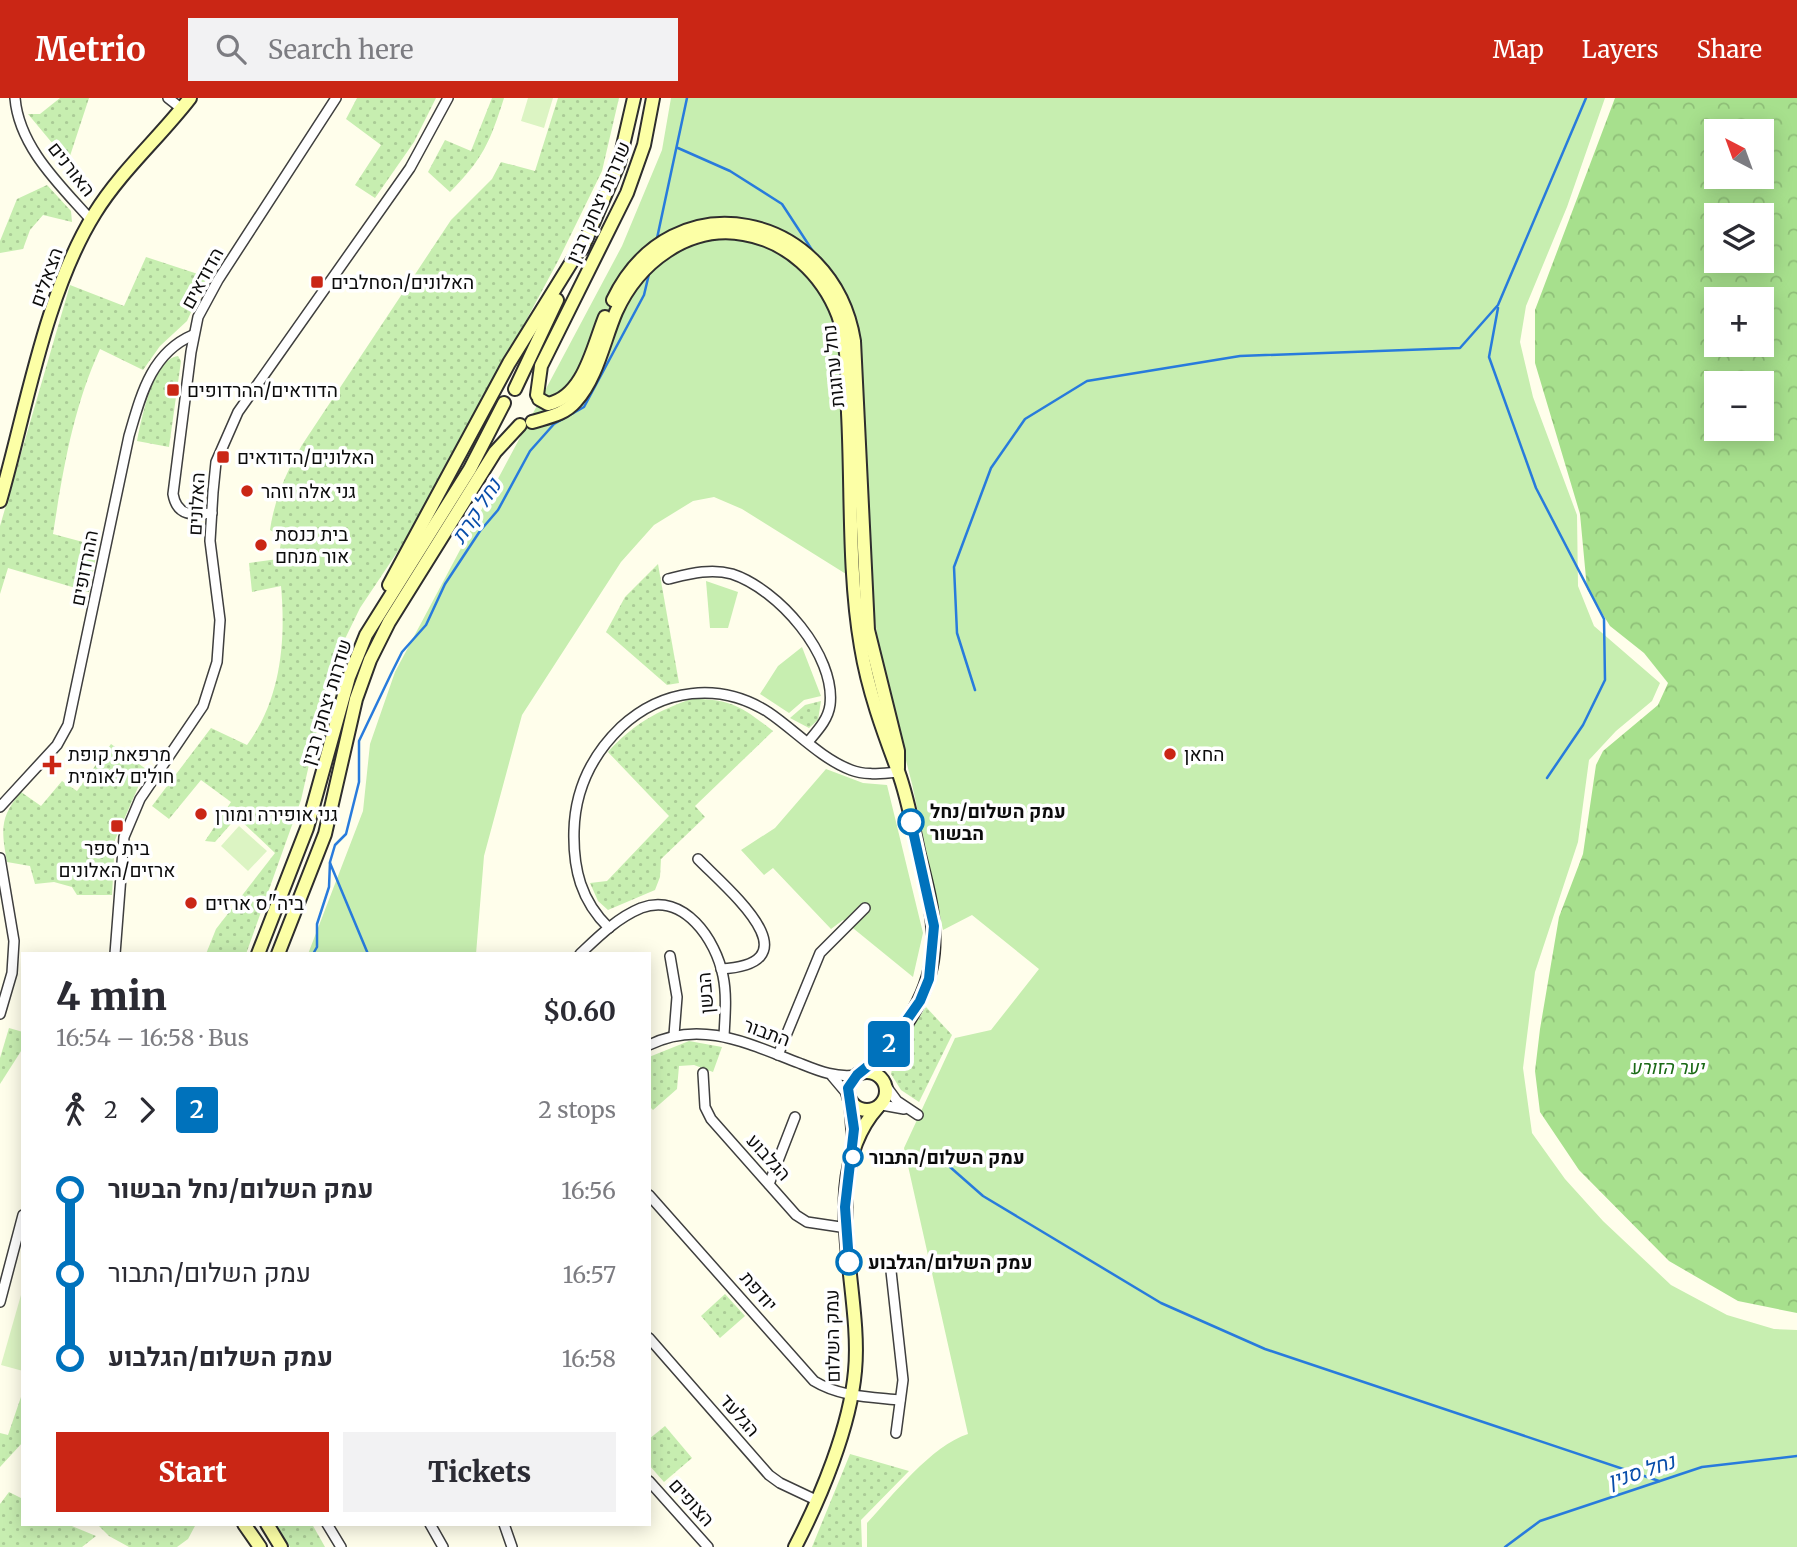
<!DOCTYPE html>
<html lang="en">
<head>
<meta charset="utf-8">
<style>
	body { margin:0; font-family:Merriweather,Heebo,serif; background:#f2f2f3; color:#2b2b33; height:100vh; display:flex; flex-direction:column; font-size:26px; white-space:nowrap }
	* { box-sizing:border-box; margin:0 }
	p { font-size:23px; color:#7c7c81 }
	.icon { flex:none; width:38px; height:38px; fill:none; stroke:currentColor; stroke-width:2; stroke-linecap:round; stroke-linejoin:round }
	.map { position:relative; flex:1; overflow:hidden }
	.drawer { position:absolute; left:21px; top:854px; width:630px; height:574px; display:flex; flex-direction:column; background:#fff; border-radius:0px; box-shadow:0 4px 18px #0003 }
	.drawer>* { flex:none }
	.badge { padding:0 14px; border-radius:5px; font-size:24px; line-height:46px }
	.needle { width:46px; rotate:319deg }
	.tools { position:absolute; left:1704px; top:21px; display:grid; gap:14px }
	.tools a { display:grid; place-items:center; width:70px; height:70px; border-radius:0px; background:#fff; box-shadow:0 4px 18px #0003; font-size:35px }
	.map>.badge { position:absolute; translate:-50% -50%; box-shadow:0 0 0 4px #fff }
	.legs { display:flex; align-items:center; gap:10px; height:77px; padding:0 35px; font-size:23px }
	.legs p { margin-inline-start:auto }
	.head { display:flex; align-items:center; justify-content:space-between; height:119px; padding:0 35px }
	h1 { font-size:38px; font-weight:800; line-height:52px }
	.cta { display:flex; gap:14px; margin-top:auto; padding:14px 35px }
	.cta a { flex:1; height:80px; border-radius:0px; background:#ca2615; color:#fff; font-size:28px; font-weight:800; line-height:80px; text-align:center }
	.cta a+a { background:#f2f2f3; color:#2b2b33 }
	ul { padding:0 35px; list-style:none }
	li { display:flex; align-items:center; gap:24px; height:84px; font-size:26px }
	li i { display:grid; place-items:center; width:10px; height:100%; margin:0 9px; background:currentColor }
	li i::after { content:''; width:18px; height:18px; margin:-9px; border:5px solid; border-radius:50%; background:#fff }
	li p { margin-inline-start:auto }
	li:first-child i { background:linear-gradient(#0000 50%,currentColor 0) }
	li:last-child i { background:linear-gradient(currentColor 50%,#0000 0) }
	header { display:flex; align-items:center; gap:42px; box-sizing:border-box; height:98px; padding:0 35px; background:#ca2615; color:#fff }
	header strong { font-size:33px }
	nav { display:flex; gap:38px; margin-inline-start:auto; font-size:24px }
	.search { width:490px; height:63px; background:#f2f2f3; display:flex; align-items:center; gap:18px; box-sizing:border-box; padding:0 24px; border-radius:0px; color:#7c7c81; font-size:26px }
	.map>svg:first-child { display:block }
</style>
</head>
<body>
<header>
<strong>Metrio</strong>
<div class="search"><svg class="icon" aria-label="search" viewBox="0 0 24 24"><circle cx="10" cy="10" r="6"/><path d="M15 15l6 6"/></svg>Search here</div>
<nav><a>Map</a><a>Layers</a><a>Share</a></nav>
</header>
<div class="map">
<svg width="1797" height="1449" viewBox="0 0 1797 1449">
	<defs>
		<pattern id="forest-crowns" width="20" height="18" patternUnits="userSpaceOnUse" patternTransform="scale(1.75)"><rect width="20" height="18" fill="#a7e08d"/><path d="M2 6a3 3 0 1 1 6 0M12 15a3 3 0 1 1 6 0" fill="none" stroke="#8fbf78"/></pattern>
		<pattern id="park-dots" width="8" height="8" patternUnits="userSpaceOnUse" patternTransform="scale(1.75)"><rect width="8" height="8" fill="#c7eeb0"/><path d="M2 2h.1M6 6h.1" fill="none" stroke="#aacb96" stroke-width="1.8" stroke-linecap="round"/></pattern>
	</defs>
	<rect width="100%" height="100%" fill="#fffeeb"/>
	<g fill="#c7eeb0">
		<path d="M671,0H1605L1567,109L1526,208L1520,244L1533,299L1577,417L1578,488L1594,528L1660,585L1652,603L1616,633L1589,662L1578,744L1535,874L1523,970L1532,1035L1565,1081L1603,1123L1671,1187L1727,1217L1774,1231L1797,1232V1449H867V1425C892,1398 932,1347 968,1336L904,1050L955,940L991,932L1039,871L972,817L943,832L912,686L881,564L869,480L846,476L742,411L714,399L693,403L654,427L621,464L522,617L484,758L476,856H308L363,713L370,646L395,574L622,148L662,52Z"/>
		<polygon points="706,483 738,494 728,530 710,530"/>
		<polygon points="802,549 821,598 804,602 789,615 760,596 778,568"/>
		<polygon points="826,671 863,685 887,687 923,835 913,879 843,822 831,831 773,770 764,777 741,752 775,730"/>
	</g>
	<path fill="url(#forest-crowns)" fill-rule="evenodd" d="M1615,0H1797V1215L1738,1203L1669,1163L1579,1072L1540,1014L1535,973L1540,931L1559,819L1583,756L1596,667L1603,653L1658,607L1668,585L1644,555L1610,528L1587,491L1580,416L1535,265V212ZM1717,33H1762V79H1717ZM1717,117H1762V163H1717ZM1717,201H1762V247H1717ZM1717,285H1762V331H1717Z"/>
	<g fill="url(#park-dots)">
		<polygon points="60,0 89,0 68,64 28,16 40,16"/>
		<polygon points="357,0 436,0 414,44 375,100 355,87 381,47 346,21"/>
		<path d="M492,0H504C490,44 483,61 450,94L428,74L445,42L471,53Z"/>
		<path d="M558,0H619L602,73L559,161L444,376L414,429L360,510L342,547L328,583L301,702L246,856H206L216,831L275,755L237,719L215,744L205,743L231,704L201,682L169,721L152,708L211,630L247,647C281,601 286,543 281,488L252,494L249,465L278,461L282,439L270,432C275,399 286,375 302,347L451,122L492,81L501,64L535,73Z"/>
		<polygon points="47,87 71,113 72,124 43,117 30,132 23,151 0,155 0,143 17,101"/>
		<path d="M146,159L207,179L187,223L160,248L143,272L100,251C73,310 63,372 53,436L98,448L89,494L8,470L0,496V428L70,187L124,208Z"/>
		<path d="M178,258L181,263L169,349L137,343C141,322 153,261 178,258Z"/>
		<polygon points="658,466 679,585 667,587 606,534 625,499"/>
		<path d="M692,601C732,601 742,609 773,633L695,708L705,719L661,761L660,779L655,792L608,812L598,803L590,785L607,783L669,718L608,654C632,627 658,612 692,601Z"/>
		<polygon points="821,603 818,622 809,630 790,620 805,607"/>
		<path d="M111,646L146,671L115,742L112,797H77L72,789L54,784L35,786L30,768L7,764C1,731 0,719 21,694L41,708L62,683L77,693Z"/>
		<polygon points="926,909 952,937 919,1004 901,992 891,976 895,958"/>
		<polygon points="9,930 23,934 23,950 0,986 0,960"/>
		<polygon points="689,943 722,949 713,974 694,967 679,968 677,991 653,1012 649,1008 649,959"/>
		<polygon points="725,1196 745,1218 720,1240 701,1218"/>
		<polygon points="23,1293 23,1344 0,1369 0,1335 8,1337"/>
		<polygon points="665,1328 692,1360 664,1384 649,1367 649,1341"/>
		<polygon points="850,1356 909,1373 861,1422 862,1449 812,1449"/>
		<polygon points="9,1394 23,1401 23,1426 67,1426 96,1438 82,1449 0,1449 0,1406"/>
		<polygon points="97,1426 196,1426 188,1441 177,1449 129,1449 109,1438"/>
		<polygon points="276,1426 312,1426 325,1449 290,1449"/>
	</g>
	<g fill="#dcf4c3">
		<polygon points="528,0 553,0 544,30 521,23"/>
		<polygon points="239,728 267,753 248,773 221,748"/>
		<polygon points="23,1190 23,1273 1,1267"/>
	</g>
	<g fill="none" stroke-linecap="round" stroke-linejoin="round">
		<g stroke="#287bdc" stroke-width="2.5">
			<polyline points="678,50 730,73 782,106 816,158"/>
			<polyline points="656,145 687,0"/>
			<polyline points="1498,210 1489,259 1536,390 1604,521 1605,582 1583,627 1547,680"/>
			<polyline points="975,592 957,535 954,469 991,370 1025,321 1087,283 1240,258 1460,250 1498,207 1586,0"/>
			<polyline points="330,765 368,856"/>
			<polyline points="313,856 317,849 317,826 329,789 330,764 335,747 346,736 359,684 359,643 391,576 402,554 426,527 445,486 480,433 498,412 530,353 554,326 584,309 644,197 649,176"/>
			<polyline points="950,1069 983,1098 1161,1205 1265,1251 1659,1383"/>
			<polyline points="1505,1449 1540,1423 1702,1369 1797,1358"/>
		</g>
		<defs>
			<g id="street">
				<path d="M15,0C19,49 60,87 91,122"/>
				<polyline points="168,0 182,11"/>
				<path d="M212,415C193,417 177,419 173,396L191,254L198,219L218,182L336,0"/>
				<path d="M668,481C689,476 710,470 732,476C778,491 836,557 830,607C828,622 817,633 808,644"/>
				<path d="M0,709L57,647L68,627L129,338C141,297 151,255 193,237"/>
				<polyline points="0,760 14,843 12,875 0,916"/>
				<path d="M698,761C726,790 818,865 721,871"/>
				<path d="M609,830C581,803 573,771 574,733C575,692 592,657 621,629C662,591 719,583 768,614C795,632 820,660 851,672C866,678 883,675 899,674"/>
				<polyline points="115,856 124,739 140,701 203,608 217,564 220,522 210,443 213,394 216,364 238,314 410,70 448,0"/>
				<path d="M580,856C599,838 617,820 641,810C684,794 716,842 723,878C727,897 725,918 724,938"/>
				<polyline points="670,858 677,899 674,937"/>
				<path d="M649,947C701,921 749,946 799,965C819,973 835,980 857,977"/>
				<polyline points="778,957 820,855 865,810"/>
				<polyline points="703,975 705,1009 711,1021 796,1117 807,1124 847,1130"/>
				<polyline points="832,978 848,997"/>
				<polyline points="886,988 897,1003 918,1017"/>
				<polyline points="882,1007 904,1011"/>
				<polyline points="769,1086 795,1019"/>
				<path d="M649,1097L814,1283C840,1299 871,1299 900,1302"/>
				<polyline points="890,1164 903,1282 896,1335"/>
				<polyline points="0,1204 23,1117"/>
				<polyline points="649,1240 769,1377 780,1385 816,1402"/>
				<polyline points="649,1383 708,1449"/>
				<polyline points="327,1426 341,1449"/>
				<polyline points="430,1426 443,1449"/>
				<polyline points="504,1426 512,1449"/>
			</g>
			<g id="secondary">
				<polyline points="582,151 619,65 634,0"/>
				<path d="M613,202C672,79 833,114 854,243L868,532L898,653V670"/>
				<polyline points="515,291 557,202"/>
				<polyline points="537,297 541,268 627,95 644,47 653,0"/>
				<path d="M539,301L548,306C584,299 593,248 605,219"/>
				<path d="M532,324C548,319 564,317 576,303C597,280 604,242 616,214C638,165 688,126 744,136C787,143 822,176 838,217C849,247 847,283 848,315C852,392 848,473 861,549C868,592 883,633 898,673C908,700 913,730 919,757C927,789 936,821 933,855C929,899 897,947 863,974"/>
				<path d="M0,403C26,313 45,195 95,115C121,73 160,39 190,0"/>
				<polyline points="389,487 509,265 584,144"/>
				<polyline points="258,856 307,730 349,579 366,537 470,371 504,305"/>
				<polyline points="278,856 325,736 356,601 370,562 389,524 495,354 520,327"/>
				<circle cx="867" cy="993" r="19"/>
				<polyline points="851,1004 854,1043"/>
				<polyline points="244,1426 260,1449"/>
				<polyline points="267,1426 281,1449"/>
				<path d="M795,1449C821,1399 850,1329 855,1273C863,1191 816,1078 878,1009"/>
			</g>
		</defs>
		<use href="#street" stroke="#3f3f3f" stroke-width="12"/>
		<use href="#secondary" stroke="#2e2e2e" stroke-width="16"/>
		<use href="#street" stroke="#fff" stroke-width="9"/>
		<use href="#secondary" stroke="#fcffa6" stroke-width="12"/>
	</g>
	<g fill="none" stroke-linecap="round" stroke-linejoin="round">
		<defs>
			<polyline id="line-1" points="849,1164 845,1109 854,1031 848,990 857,977 883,956 920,903 929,881 934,828 911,724"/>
		</defs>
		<use href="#line-1" stroke="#fff" stroke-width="16"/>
		<use href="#line-1" stroke="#0072bc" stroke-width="10"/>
	</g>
	<g fill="#ca2615" stroke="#fff" stroke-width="2.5">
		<rect x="310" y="177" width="14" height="14" rx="3.5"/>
		<rect x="166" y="285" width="14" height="14" rx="3.5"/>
		<rect x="216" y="352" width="14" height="14" rx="3.5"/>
		<circle cx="247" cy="393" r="7"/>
		<circle cx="261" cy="447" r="7"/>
		<circle cx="1170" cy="656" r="7"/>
		<path d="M48.5 656.5h7v7h7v7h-7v7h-7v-7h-7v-7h7z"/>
		<circle cx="201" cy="716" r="7"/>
		<rect x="110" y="721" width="14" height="14" rx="3.5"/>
		<circle cx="191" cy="805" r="7"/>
	</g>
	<g fill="#fff" stroke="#0072bc" stroke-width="3.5">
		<circle cx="911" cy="724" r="12"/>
		<circle cx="853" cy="1059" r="9"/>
		<circle cx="849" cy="1164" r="12"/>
	</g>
	<g text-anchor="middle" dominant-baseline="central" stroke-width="7" stroke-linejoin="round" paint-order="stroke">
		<g font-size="19" fill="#0c0c0c" stroke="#fff">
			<text transform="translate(72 71) rotate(52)">האורנים</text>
			<text transform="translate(598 104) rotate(-66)">שדרות יצחק רבין</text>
			<text transform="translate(46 179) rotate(-70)">הצאלים</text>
			<text transform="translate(202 180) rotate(-61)">הדודאים</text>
			<text transform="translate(833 268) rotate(-96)">נחל ערוגות</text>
			<text transform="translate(196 406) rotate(-87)">האלונים</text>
			<text transform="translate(84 470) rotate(-79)">ההרדופים</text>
			<text transform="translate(326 604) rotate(-73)">שדרות יצחק רבין</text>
			<text transform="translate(705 895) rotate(-95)">הבשן</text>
			<text transform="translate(767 934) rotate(20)">התבור</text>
			<text transform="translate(769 1059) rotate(48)">הגלבוע</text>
			<text transform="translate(759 1193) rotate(49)">יודפת</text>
			<text transform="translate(832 1238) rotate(-91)">עמק השלום</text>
			<text transform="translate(740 1317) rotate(49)">הגלעד</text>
			<text transform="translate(692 1404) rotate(48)">הצופים</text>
		</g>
		<g font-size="19" fill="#0c0c0c" stroke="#fff" text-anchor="start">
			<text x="331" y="184">האלונים/הסחלבים</text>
			<text x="187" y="292">הדודאים/ההרדופים</text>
			<text x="237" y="359">האלונים/הדודאים</text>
			<text x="261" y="393">גני אלה וזהר</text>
			<text x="275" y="436">בית כנסת<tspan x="275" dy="22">אור מנחם</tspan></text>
			<text x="68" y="656">מרפאת קופת<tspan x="68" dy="22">חולים לאומית</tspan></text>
			<text x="1184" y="656">החאן</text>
			<text x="215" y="716">גני אופירה ומורן</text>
			<text x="117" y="750" text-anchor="middle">בית ספר<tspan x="117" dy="22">ארזים/האלונים</tspan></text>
			<text x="205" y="805">ביה"ס ארזים</text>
		</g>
		<g font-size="19" font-weight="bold" fill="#0c0c0c" stroke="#fff" text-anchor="start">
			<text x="930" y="713">עמק השלום/נחל<tspan x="930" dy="22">הבשור</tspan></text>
			<text x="869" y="1059">עמק השלום/התבור</text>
			<text x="868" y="1164">עמק השלום/הגלבוע</text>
		</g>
		<g font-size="19" font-style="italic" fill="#1b6a16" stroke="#fff">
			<text x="1667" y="969">יער הזורע</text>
		</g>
		<g font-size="21" font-style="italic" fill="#084daa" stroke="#fff">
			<text transform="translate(476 413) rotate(-57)">נחל קרת</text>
			<text transform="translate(1641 1373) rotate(-18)">נחל סנין</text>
		</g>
	</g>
</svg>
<div class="tools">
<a><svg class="needle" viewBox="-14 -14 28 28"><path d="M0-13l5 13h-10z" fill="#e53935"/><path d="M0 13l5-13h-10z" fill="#7c7c81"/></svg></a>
<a><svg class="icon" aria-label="layers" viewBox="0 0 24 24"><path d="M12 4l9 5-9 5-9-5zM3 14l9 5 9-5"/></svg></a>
<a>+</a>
<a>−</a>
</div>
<b class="badge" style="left:889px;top:946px;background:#0072bc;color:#fff">2</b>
<section class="drawer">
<div class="head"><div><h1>4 min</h1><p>16:54 – 16:58 · Bus</p></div><b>$0.60</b></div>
<div class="legs"><svg class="icon" aria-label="walk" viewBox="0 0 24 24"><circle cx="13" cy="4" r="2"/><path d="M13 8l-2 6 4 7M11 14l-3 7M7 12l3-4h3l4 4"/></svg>2<svg class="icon" aria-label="forward" viewBox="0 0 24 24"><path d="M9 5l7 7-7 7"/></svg><b class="badge" style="background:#0072bc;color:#fff">2</b><p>2 stops</p></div>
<ul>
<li><i style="color:#0072bc"></i><b>עמק השלום/נחל הבשור</b><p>16:56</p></li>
<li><i style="color:#0072bc"></i><span>עמק השלום/התבור</span><p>16:57</p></li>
<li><i style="color:#0072bc"></i><b>עמק השלום/הגלבוע</b><p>16:58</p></li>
</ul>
<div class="cta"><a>Start</a><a>Tickets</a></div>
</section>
</div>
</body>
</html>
